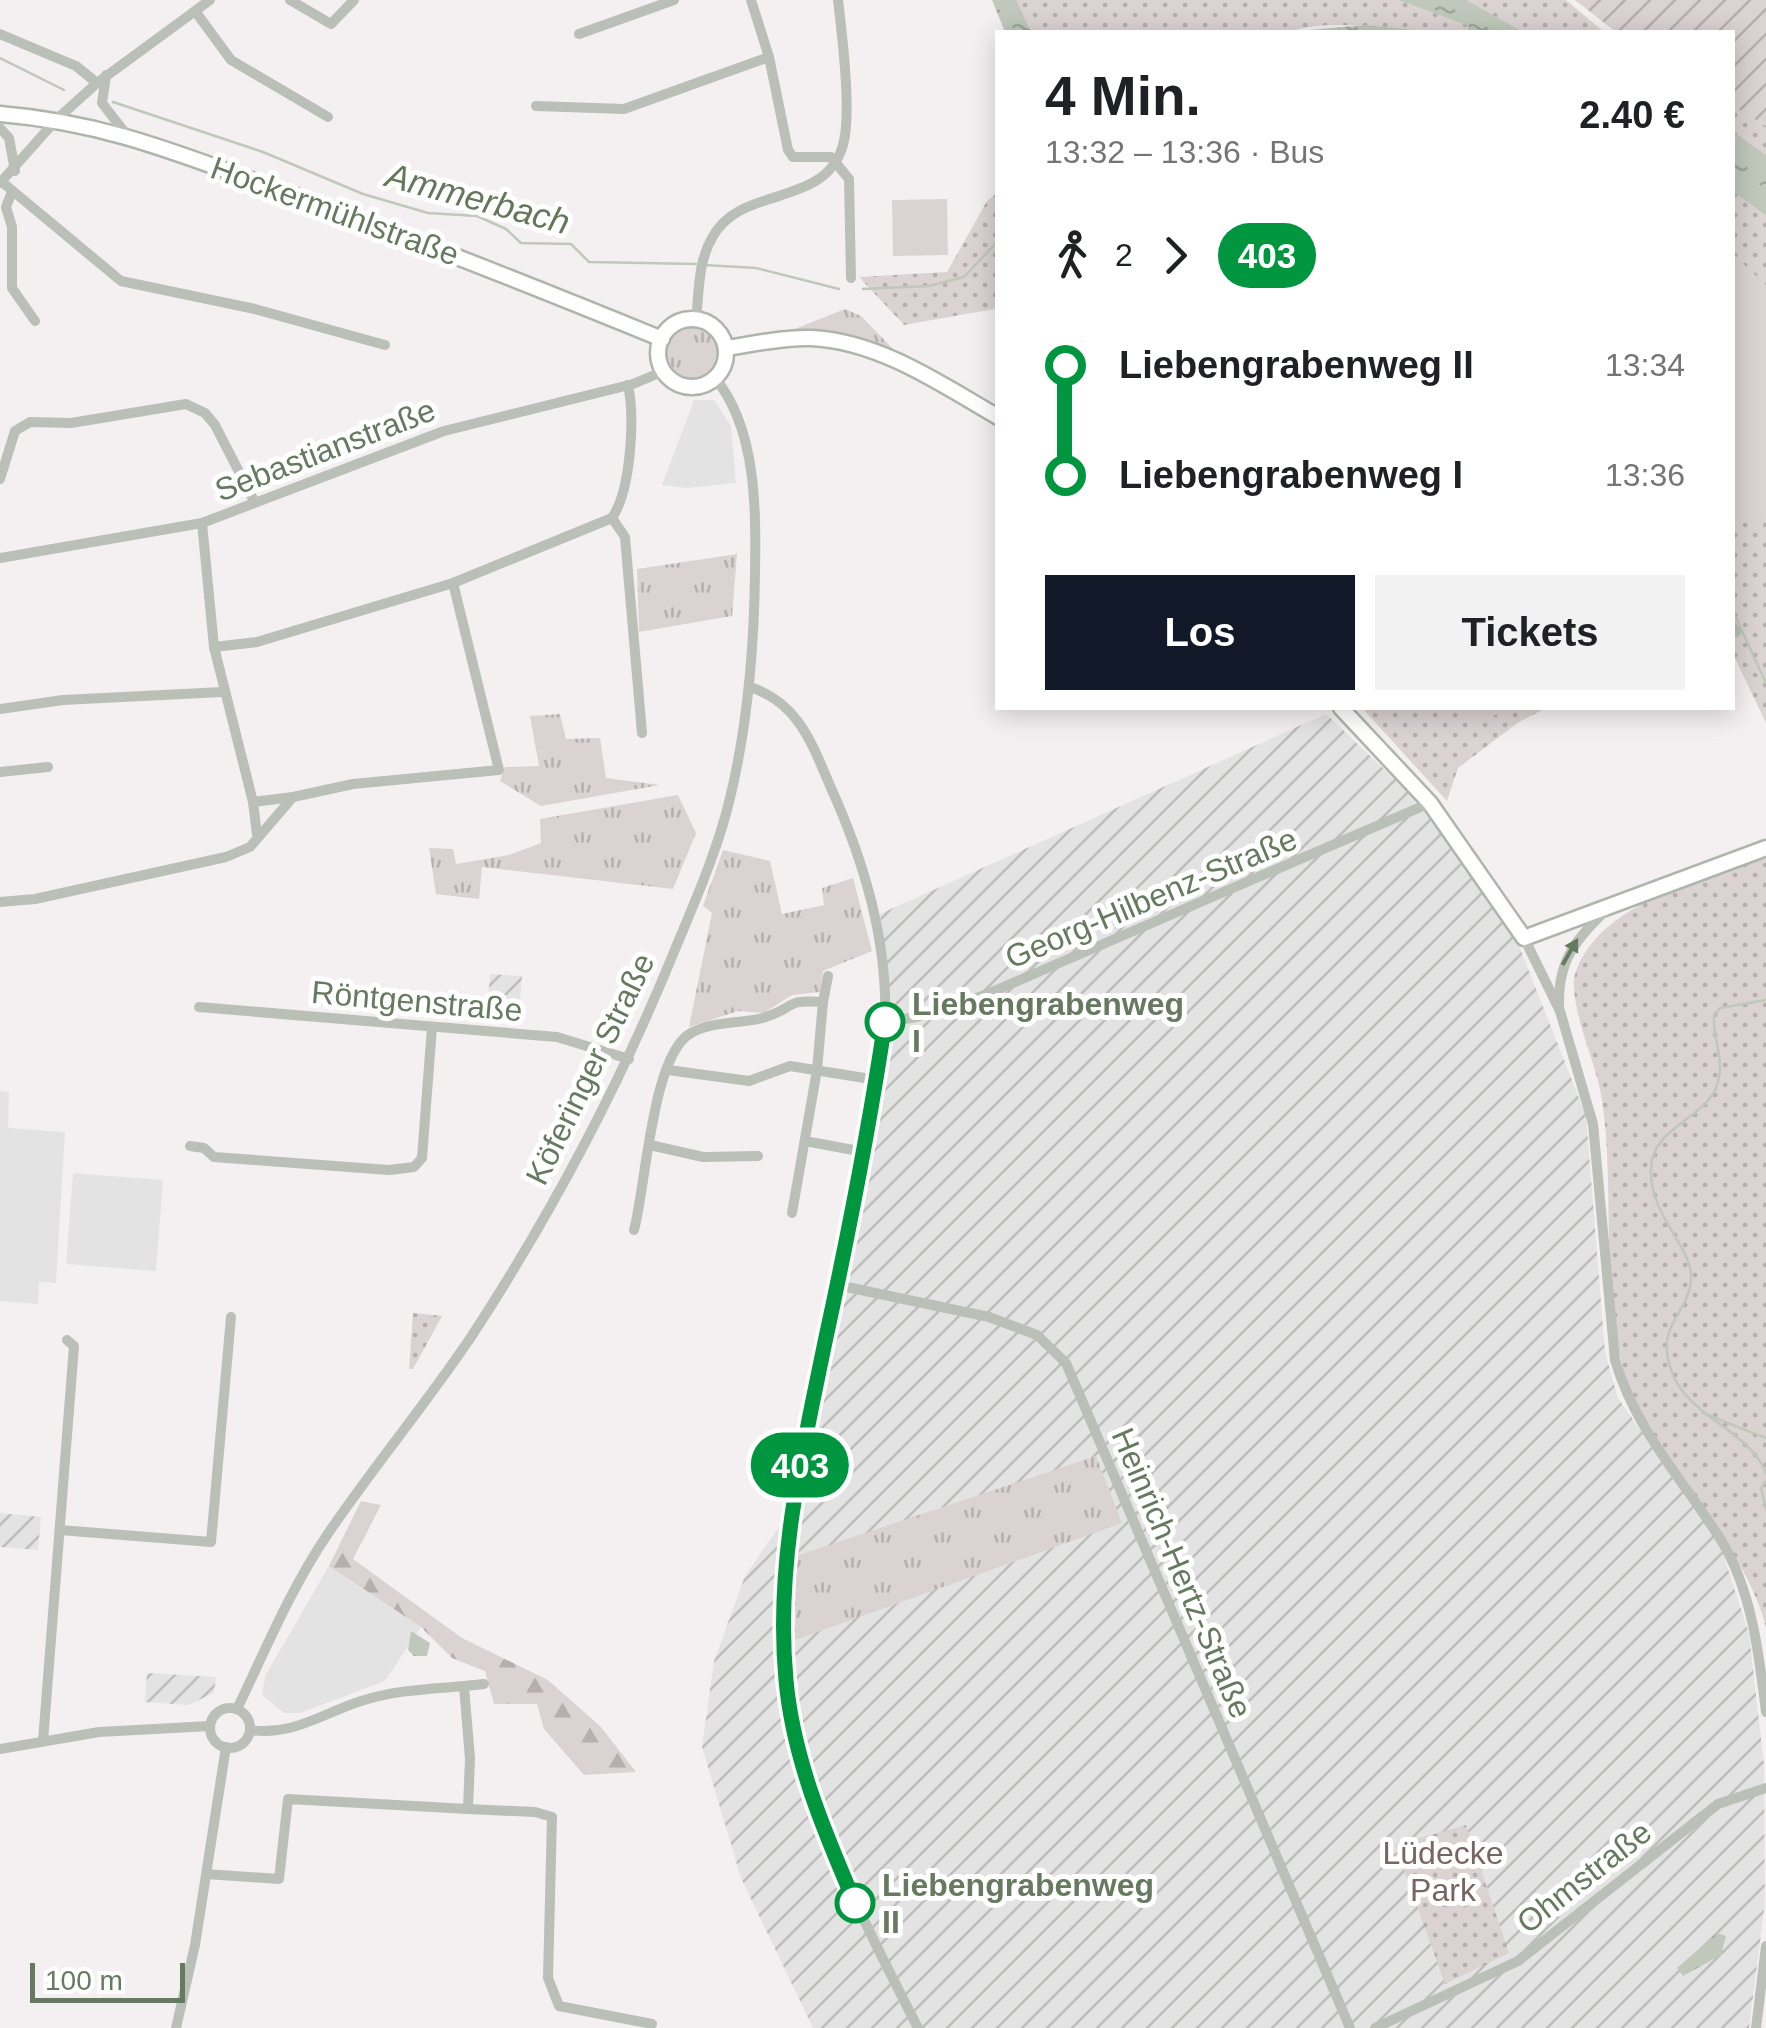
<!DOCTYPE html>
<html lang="de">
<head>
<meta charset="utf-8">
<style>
	body { margin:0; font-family:Helvetica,sans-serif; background:#f2f2f2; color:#202124; height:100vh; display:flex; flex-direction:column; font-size:38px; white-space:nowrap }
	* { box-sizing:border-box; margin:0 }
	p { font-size:32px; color:#757577 }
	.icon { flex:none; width:55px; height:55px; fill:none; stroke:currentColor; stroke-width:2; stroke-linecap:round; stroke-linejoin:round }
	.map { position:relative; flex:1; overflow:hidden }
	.drawer { position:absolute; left:995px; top:30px; width:740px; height:680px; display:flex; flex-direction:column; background:#fff; border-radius:0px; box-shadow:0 5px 25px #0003 }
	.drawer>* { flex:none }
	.badge { padding:0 20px; border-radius:32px; font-size:35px; line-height:65px }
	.scale { position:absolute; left:30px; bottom:25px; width:155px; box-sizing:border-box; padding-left:10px; border:5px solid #667a60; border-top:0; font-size:28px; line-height:35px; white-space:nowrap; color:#667a60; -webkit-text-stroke:8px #fff; paint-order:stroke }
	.map>.badge { position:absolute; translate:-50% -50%; box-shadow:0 0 0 5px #fff }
	.legs { display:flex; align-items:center; gap:15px; height:110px; padding:0 50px; font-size:32px }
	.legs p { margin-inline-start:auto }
	.overview { display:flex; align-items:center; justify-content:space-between; height:170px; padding:0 50px }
	h1 { font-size:55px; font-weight:700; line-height:75px }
	.primary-button { display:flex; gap:20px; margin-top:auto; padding:20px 50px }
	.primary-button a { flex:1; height:115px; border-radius:0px; background:#111827; color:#fff; font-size:40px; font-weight:700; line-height:115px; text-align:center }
	.primary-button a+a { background:#f2f2f2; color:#202124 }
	ul { padding:0 50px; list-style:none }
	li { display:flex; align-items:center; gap:35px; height:110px; font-size:38px }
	li i { display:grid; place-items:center; width:15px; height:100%; margin:0 12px; background:currentColor }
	li i::after { content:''; width:25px; height:25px; margin:-12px; border:8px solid; border-radius:50%; background:#fff }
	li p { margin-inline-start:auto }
	li:first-child i { background:linear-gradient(#0000 50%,currentColor 0) }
	li:last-child i { background:linear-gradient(currentColor 50%,#0000 0) }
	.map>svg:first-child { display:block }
</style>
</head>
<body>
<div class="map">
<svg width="1766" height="2028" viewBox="0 0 1766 2028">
	<defs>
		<pattern id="industrial-furrows" width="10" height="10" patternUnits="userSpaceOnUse" patternTransform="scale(2.5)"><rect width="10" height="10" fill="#e4e3e3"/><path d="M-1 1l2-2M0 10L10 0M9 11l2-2" fill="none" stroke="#bdbdbb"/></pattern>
		<pattern id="grass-tufts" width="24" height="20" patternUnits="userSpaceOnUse" patternTransform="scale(2.5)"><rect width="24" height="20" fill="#dbd2d2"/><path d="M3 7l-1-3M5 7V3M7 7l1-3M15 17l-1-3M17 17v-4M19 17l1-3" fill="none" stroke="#b5afae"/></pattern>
		<pattern id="forest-firs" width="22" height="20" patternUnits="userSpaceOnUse" patternTransform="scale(2.5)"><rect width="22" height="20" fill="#dbd2d2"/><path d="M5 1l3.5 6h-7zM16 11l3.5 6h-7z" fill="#b5afae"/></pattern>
		<pattern id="park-dots" width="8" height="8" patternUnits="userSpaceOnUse" patternTransform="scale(2.5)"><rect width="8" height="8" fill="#dbd2d2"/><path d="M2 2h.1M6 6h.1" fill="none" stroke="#b5afae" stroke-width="1.8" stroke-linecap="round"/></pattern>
		<pattern id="garden-furrows" width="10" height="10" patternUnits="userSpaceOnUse" patternTransform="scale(2.5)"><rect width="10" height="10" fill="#dbd2d2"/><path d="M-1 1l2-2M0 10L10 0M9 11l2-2" fill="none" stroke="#b5afae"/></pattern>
		<pattern id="water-ripples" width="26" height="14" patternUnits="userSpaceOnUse" patternTransform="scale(2.5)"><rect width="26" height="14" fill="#bfc8ba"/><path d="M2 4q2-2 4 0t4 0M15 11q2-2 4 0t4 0" fill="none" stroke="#9fa79b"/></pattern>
	</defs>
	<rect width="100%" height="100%" fill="#f4f0f2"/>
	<g fill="#e4e3e3">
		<polygon points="694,400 714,400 731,426 736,483 687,488 662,485"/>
		<polygon points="0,1091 9,1092 8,1128 65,1132 56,1283 39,1282 38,1304 0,1301"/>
		<polygon points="73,1173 163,1180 156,1271 66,1264"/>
		<polygon points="329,1566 421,1627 385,1681 300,1713 284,1713 262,1695 265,1676"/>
	</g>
	<g fill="url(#industrial-furrows)">
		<polygon points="1326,714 1425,808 1518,943 1586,1116 1605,1352 1618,1398 1720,1544 1749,1634 1764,1764 1765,1903 1749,2028 813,2028 741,1878 702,1747 714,1661 745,1576 797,1501 892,1024 880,914"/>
		<polygon points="490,974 522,976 519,1014 487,1011"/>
		<polygon points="0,1513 41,1517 38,1550 0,1547"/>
		<polygon points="147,1673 216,1677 214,1693 188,1705 145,1702"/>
	</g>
	<g fill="url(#grass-tufts)">
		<polygon points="845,309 861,316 896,352 828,333 787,332"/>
		<circle cx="693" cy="352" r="26"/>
		<polygon points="737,554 732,616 639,632 637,569"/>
		<polygon points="560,714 566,739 600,738 606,778 660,785 541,806 500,781 505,767 539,766 530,716"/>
		<polygon points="678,795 696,833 673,889 482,867 479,899 436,894 429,848 453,849 456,864 509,855 541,843 540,819"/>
		<polygon points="723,850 770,861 782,914 824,905 822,888 853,878 872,951 823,971 820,992 792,995 764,1013 738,1011 689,1027 712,913 703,906"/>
		<polygon points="1096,1456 1122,1523 795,1640 796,1556"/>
	</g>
	<polygon fill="url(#forest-firs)" points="361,1501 381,1505 353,1559 462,1638 548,1680 601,1727 636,1772 584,1775 544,1729 537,1704 494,1704 485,1671 452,1658 421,1627 329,1566"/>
	<g fill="url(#park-dots)">
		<path d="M1015,0H1566L1604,32C1544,32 1485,35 1425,32C1378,29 1334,18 1287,32H1029Z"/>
		<polygon points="1733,106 1766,126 1766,723 1733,654"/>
		<polygon points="997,193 998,303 994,309 904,325 859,277 947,272 987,201"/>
		<polygon points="1362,708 1546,708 1519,722 1458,768 1447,801"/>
		<path d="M1766,858V1627C1744,1544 1678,1493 1642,1419C1591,1317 1620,1196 1600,1089C1594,1059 1566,997 1576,971C1603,900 1702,882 1766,858Z"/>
		<polygon points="413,1313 442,1316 413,1369 409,1369"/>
		<polygon points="1466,1825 1509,1953 1445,1984 1395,1845"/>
	</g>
	<polygon fill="url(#garden-furrows)" points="1575,0 1766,0 1766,126 1733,106 1732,32 1616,32"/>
	<g fill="#dbd2d2">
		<polygon points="947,199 948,255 893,256 892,200"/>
		<polygon points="1733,254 1766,285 1766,519 1733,524"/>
		<polygon points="1466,708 1508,708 1477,725"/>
	</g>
	<g fill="url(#water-ripples)">
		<polygon points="992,0 1016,0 1031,32 1005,32"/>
		<polygon points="1399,0 1466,0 1523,32 1467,32 1469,26"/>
		<polygon points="1366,25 1430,32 1286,32"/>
		<polygon points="1733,132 1766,155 1766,215 1733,192"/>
		<polygon points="411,1631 430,1643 427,1656 414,1656 408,1650"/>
		<polygon points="1717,1933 1726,1936 1721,1955 1683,1976 1677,1968"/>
	</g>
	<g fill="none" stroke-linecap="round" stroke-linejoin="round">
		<g stroke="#bfc8ba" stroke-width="2.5">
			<polyline points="0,58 64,90"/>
			<polyline points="113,102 263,152 363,194 428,213 477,216 506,229 521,243 571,244 589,262 696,264"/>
			<polyline points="704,265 756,268 839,289"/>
			<polyline points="863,289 929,286 964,277 998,241"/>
			<polyline points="1732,609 1766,683"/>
			<path d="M1766,1000L1720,1008L1714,1015C1712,1038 1725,1058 1718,1082C1708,1120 1652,1125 1651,1169C1649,1217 1695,1248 1691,1282C1686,1318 1653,1326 1673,1375C1692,1419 1749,1430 1766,1473"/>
			<polyline points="1703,1413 1766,1438"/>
			<polyline points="1766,1481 1761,1488 1766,1509"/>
		</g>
		<defs>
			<g id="major">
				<path d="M0,114C109,123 184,156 285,192C412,238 537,288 662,339"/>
				<circle cx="692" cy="353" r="34"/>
				<path d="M726,348C754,344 783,337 811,338C879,341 941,384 998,417"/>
				<polyline points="1341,708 1430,803 1524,938 1766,848"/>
			</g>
		</defs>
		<use href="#major" stroke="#aeb5ac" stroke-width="19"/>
		<g stroke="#bac0b8" stroke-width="10">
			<polyline points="290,0 331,24 354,0"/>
			<polyline points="751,0 769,57 788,150 793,157 831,157 849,179 851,278"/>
			<polyline points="195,11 231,60 328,117"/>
			<polyline points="0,34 76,66 97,83"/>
			<polyline points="579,34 674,0"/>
			<polyline points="106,75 102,103 126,134"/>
			<polyline points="536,106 624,109 769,57"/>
			<polyline points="0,128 9,138 15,171"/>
			<polyline points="2,182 121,281 255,309 385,345"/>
			<polyline points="0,183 57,119 97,83 210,0"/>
			<polyline points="11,194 6,207 12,227 12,288 35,321"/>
			<path d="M696,320C699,292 698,262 712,238C740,184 825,209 843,145C852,114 842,34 838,0"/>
			<path d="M628,385C635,418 631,490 612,518L625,537L642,733"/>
			<polyline points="0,479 15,431 30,422 71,423 186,404 205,413 215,425 254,501"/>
			<polyline points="202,523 214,647 253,802"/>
			<polyline points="0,558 202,523 444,431 633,384 664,371"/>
			<polyline points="1732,626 1736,632"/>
			<polyline points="214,647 257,642 453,583 612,518"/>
			<path d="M750,687C799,703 812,744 831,788C864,861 888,940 885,1021C884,1066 871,1112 863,1155C847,1237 830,1318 814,1400C799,1469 783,1538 782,1609C779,1762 851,1896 918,2028"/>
			<polyline points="0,709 63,700 222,692"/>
			<polyline points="0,772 48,767"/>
			<polyline points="293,797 353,784 499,770 453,583"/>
			<polyline points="0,902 35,899 226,857 250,847 293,797 253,802 257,835"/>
			<path d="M1524,938L1560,1011L1593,1124L1615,1360C1635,1429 1683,1480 1721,1540C1752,1591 1759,1654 1766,1712"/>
			<path d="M1559,1005C1558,959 1576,940 1607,909"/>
			<polyline points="199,1007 557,1037 629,1059"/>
			<polyline points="885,1022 917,1017 985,995 1430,803"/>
			<polyline points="668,1070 749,1081 790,1066 877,1080"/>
			<polyline points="805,1141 864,1152"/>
			<polyline points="650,1145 703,1157 758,1156"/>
			<polyline points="190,1146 204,1148 214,1157 389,1170 414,1167 422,1158 432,1027"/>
			<polyline points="792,1213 817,1070 823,1002"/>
			<path d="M634,1230C646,1186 652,1054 691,1033C715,1020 745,1024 766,1017C796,1007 785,999 823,1002L828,976"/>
			<polyline points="837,1285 989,1317 1037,1335 1066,1363 1350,2028"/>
			<polyline points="60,1530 211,1542 231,1317"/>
			<circle cx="230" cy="1728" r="20"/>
			<path d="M237,1709C265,1651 290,1590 327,1535C373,1467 427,1403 473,1334C553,1211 621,1083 676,947C696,899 718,849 730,798C748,724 754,649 755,574C756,510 757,429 715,378"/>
			<path d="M250,1730C293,1736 321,1714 361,1701C401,1688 443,1689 484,1684"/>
			<polyline points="43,1741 74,1346 67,1340"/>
			<polyline points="0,1749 99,1732 210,1726"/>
			<polyline points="468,1809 535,1812 552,1817 548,1978 559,2006 652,2024"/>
			<polyline points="206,1874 279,1879 288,1799 468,1809 470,1759 464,1686"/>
			<polyline points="176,2028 195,1945 226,1747"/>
			<polyline points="1375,2028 1518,1961 1718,1804 1766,1788"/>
			<polyline points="1756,2028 1766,1946"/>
		</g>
		<use href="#major" stroke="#fff" stroke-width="14"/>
	</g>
	<defs><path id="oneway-solid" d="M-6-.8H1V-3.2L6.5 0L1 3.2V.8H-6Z" transform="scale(2.5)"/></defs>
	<use fill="#667a60" href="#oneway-solid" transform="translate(1570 952) rotate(-60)"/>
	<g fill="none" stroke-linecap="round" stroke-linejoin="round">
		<defs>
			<path id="line-1" d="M855,1903C824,1831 793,1758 786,1680C775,1564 802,1455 825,1342C848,1236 869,1129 885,1022"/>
		</defs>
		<use href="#line-1" stroke="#fff" stroke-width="22"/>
		<use href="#line-1" stroke="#00963f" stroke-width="15"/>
	</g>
	<g fill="#fff" stroke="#00963f" stroke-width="5">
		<circle cx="885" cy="1022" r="18"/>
		<circle cx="855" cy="1903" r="18"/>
	</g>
	<g text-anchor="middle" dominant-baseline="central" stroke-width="10" stroke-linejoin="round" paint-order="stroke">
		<g font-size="32" fill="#667a60" stroke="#fff">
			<text transform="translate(335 211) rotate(20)">Hockermühlstraße</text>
			<text transform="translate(325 450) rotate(-21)">Sebastianstraße</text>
			<text transform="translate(1151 898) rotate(-23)">Georg-Hilbenz-Straße</text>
			<text transform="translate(417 1001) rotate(5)">Röntgenstraße</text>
			<text transform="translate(590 1069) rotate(-64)">Köferinger Straße</text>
			<text transform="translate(1182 1573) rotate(67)">Heinrich-Hertz-Straße</text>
			<text transform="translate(1584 1877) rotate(-38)">Ohmstraße</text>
		</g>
		<g font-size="32" font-weight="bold" fill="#667a60" stroke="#fff" text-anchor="start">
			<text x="912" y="1004">Liebengrabenweg<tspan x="912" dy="37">I</tspan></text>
			<text x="882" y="1885">Liebengrabenweg<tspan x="882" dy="37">II</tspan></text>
		</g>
		<g font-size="32" fill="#776562" stroke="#fff">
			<text x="1443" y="1853">Lüdecke<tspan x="1443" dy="37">Park</tspan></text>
		</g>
		<g font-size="35" font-style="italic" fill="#65775a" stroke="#fff">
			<text transform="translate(478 198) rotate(15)">Ammerbach</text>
		</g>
	</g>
</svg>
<div class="scale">100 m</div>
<b class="badge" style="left:800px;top:1465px;background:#00963f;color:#fff">403</b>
<section class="drawer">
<div class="overview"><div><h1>4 Min.</h1><p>13:32 – 13:36 · Bus</p></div><b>2.40 €</b></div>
<div class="legs"><svg class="icon" aria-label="walk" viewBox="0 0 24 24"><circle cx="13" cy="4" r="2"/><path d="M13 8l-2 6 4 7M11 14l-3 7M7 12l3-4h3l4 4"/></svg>2<svg class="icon" aria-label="forward" viewBox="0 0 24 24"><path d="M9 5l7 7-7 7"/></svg><b class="badge" style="background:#00963f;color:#fff">403</b></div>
<ul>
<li><i style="color:#00963f"></i><b>Liebengrabenweg II</b><p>13:34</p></li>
<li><i style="color:#00963f"></i><b>Liebengrabenweg I</b><p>13:36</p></li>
</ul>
<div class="primary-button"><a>Los</a><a>Tickets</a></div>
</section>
</div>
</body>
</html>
